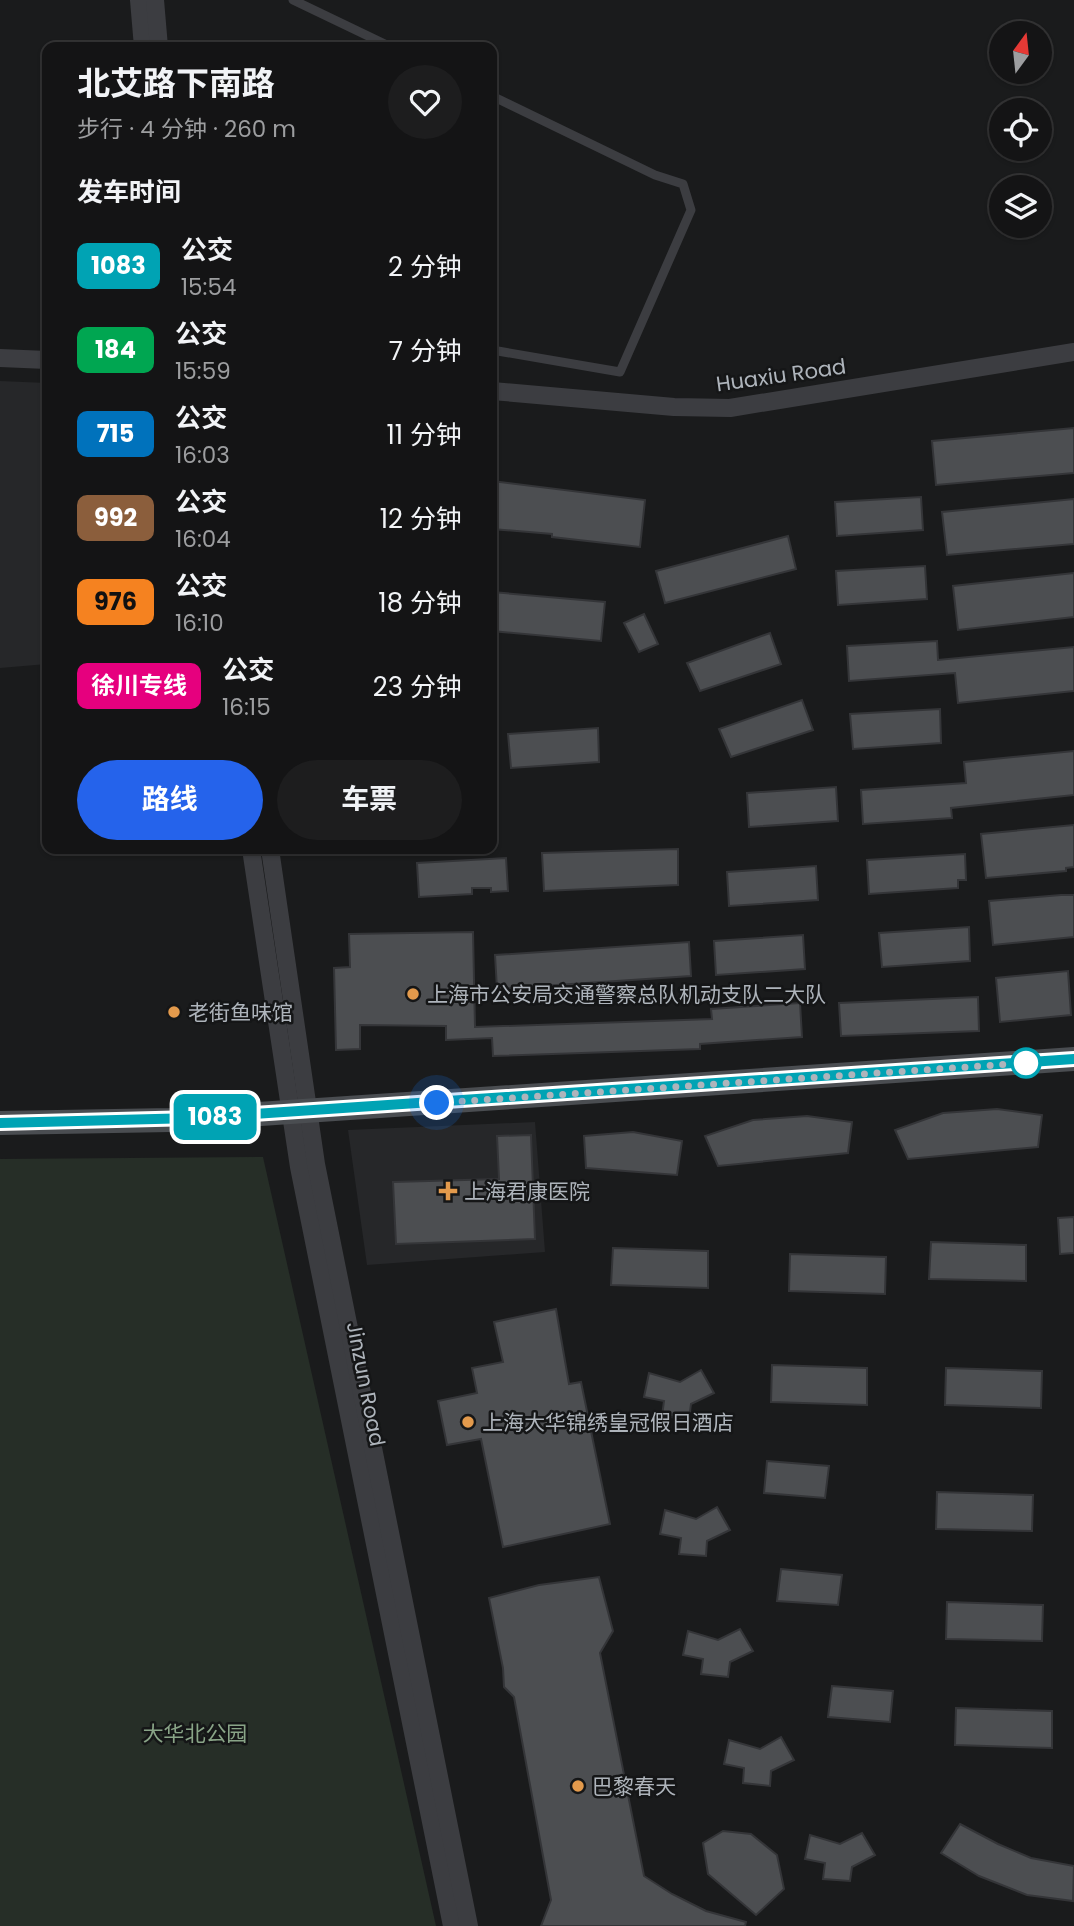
<!DOCTYPE html>
<html lang="zh">
<head>
<meta charset="utf-8">
<style>
	body { margin:0; font-family:Poppins,"Noto Sans SC",sans-serif; background:#1d1d1e; color:#f1f3f6; height:100vh; display:flex; flex-direction:column; font-size:26px; white-space:nowrap }
	* { box-sizing:border-box; margin:0 }
	p { font-size:23px; color:#9d9ea0 }
	.icon { flex:none; width:38px; height:38px; fill:none; stroke:currentColor; stroke-width:2; stroke-linecap:round; stroke-linejoin:round }
	.map { position:relative; flex:1; overflow:hidden }
	.sheet { position:absolute; left:42px; top:42px; width:455px; height:812px; display:flex; flex-direction:column; background:#141415; border-radius:14px; box-shadow:0 2px 5px #0004,0 0 0 2px #333334 }
	.sheet>* { flex:none }
	.badge { padding:0 14px; border-radius:10px; font-size:24px; line-height:46px }
	.needle { width:46px; rotate:15deg }
	.controls { position:absolute; left:989px; top:21px; display:grid; gap:14px }
	.controls a { display:grid; place-items:center; width:63px; height:63px; border-radius:50%; background:#141415; box-shadow:0 2px 5px #0004,0 0 0 2px #333334; font-size:35px }
	.you { position:absolute; width:35px; height:35px; margin:-18px; border:5px solid #fff; border-radius:50%; background:#1a73e8; box-shadow:0 0 0 10px #1a73e833 }
	.map>.badge { position:absolute; translate:-50% -50%; box-shadow:0 0 0 4px #fff }
	h2 { padding:0 35px; font-size:26px; line-height:63px }
	.round { display:grid; place-items:center; flex:none; width:74px; height:74px; border-radius:37px; background:#1d1d1e }
	.overview { display:flex; align-items:center; justify-content:space-between; height:119px; padding:0 35px }
	h1 { font-size:33px; font-weight:700; line-height:52px }
	.cta { display:flex; gap:14px; margin-top:auto; padding:14px 35px }
	.cta a { flex:1; height:80px; border-radius:42px; background:#2563eb; color:#fff; font-size:28px; font-weight:700; line-height:80px; text-align:center }
	.cta a+a { background:#1d1d1e; color:#f1f3f6 }
	ul { padding:0; list-style:none }
	li { display:flex; align-items:center; gap:21px; height:84px; padding:0 35px }
	li div { flex:1 }
	li b { display:block; font-size:26px }
	li em { font-style:normal }
	li .badge { min-width:77px; font-weight:700; text-align:center }
	.map>svg:first-child { display:block }
</style>
</head>
<body>
<div class="map">
<svg width="1074" height="1926" viewBox="0 0 1074 1926">
	<rect width="100%" height="100%" fill="#1a1b1c"/>
	<g fill="#262729">
		<polygon points="0,381 47,383 47,664 0,668"/>
		<polygon points="535,1122 545,1252 367,1265 348,1130"/>
	</g>
	<polygon fill="#262e27" points="263,1157 436,1926 0,1926 0,1159"/>
	<g fill="#4c4e51" stroke="#343538" stroke-width="2">
		<polygon points="1074,428 1074,473 936,485 932,441"/>
		<polygon points="492,481 645,500 640,547 552,537 552,534 492,529"/>
		<polygon points="921,497 923,530 837,536 835,502"/>
		<polygon points="1074,499 1074,544 947,555 942,512"/>
		<polygon points="788,536 796,569 665,603 656,571"/>
		<polygon points="925,566 927,599 838,605 836,571"/>
		<polygon points="1074,573 1074,617 958,630 953,586"/>
		<polygon points="492,592 605,602 601,641 492,631"/>
		<polygon points="644,614 658,644 639,652 624,623"/>
		<polygon points="770,633 781,664 700,691 687,663"/>
		<polygon points="937,641 938,660 1074,647 1074,691 958,703 955,673 849,681 847,646"/>
		<polygon points="802,700 813,730 731,757 719,729"/>
		<polygon points="940,709 941,743 853,749 850,714"/>
		<polygon points="598,728 599,762 511,768 508,734"/>
		<polygon points="1074,751 1074,795 951,808 952,818 863,824 861,790 966,783 964,762"/>
		<polygon points="836,787 838,821 749,827 747,793"/>
		<polygon points="1074,825 1074,867 1066,868 1066,871 986,878 981,834"/>
		<polygon points="678,849 678,885 544,891 542,853"/>
		<polygon points="965,854 966,880 958,880 958,888 869,894 867,860"/>
		<polygon points="506,858 508,891 491,892 491,888 472,888 472,894 419,897 417,863"/>
		<polygon points="816,866 818,900 729,906 727,872"/>
		<polygon points="1061,895 1074,895 1074,937 993,945 989,901"/>
		<polygon points="969,927 970,961 882,967 879,933"/>
		<polygon points="473,932 475,1027 712,1019 711,1009 800,1003 802,1037 700,1044 700,1049 493,1056 492,1038 446,1040 446,1026 360,1025 360,1049 336,1050 334,968 350,967 349,934"/>
		<polygon points="803,935 805,969 716,975 714,941"/>
		<polygon points="689,942 691,976 497,989 495,955"/>
		<polygon points="1068,971 1071,1015 1000,1022 996,978"/>
		<polygon points="978,997 979,1031 841,1036 839,1003"/>
		<polygon points="997,1109 1042,1115 1038,1147 908,1159 895,1130 943,1113"/>
		<polygon points="807,1116 852,1122 848,1153 718,1166 705,1136 753,1120"/>
		<polygon points="633,1132 682,1141 677,1175 586,1168 584,1136"/>
		<polygon points="531,1135 535,1239 396,1244 393,1182 499,1179 497,1136"/>
		<polygon points="1074,1217 1074,1253 1060,1254 1058,1218"/>
		<polygon points="931,1242 1026,1245 1026,1281 929,1279"/>
		<polygon points="613,1248 708,1251 708,1288 611,1285"/>
		<polygon points="790,1254 886,1257 885,1294 789,1291"/>
		<polygon points="556,1309 569,1384 581,1382 610,1524 503,1547 481,1439 447,1445 438,1401 477,1393 472,1368 503,1362 494,1322"/>
		<polygon points="772,1365 867,1368 867,1405 771,1402"/>
		<polygon points="946,1368 1042,1371 1041,1408 945,1405"/>
		<polygon points="701,1370 714,1393 691,1404 689,1419 662,1416 664,1401 644,1397 649,1373 680,1382"/>
		<polygon points="767,1461 829,1466 825,1498 764,1493"/>
		<polygon points="937,1492 1033,1495 1032,1531 936,1529"/>
		<polygon points="717,1507 730,1530 707,1541 706,1556 679,1554 681,1538 660,1534 665,1510 696,1519"/>
		<polygon points="781,1569 842,1575 838,1605 777,1601"/>
		<polygon points="599,1577 613,1631 600,1653 644,1876 672,1894 706,1911 746,1922 745,1926 541,1926 551,1900 514,1697 504,1687 503,1668 489,1598 539,1585"/>
		<polygon points="947,1602 1043,1605 1042,1641 946,1639"/>
		<polygon points="740,1629 753,1651 730,1662 728,1677 701,1674 703,1659 683,1655 688,1631 718,1640"/>
		<polygon points="832,1686 893,1691 890,1722 828,1717"/>
		<polygon points="956,1708 1052,1711 1052,1748 955,1745"/>
		<polygon points="781,1737 794,1760 771,1771 770,1786 743,1783 744,1768 724,1764 729,1740 760,1749"/>
		<polygon points="960,1824 998,1844 1031,1858 1074,1866 1073,1901 1027,1895 979,1876 941,1853"/>
		<polygon points="723,1831 751,1834 777,1855 784,1889 756,1915 708,1874 703,1843"/>
		<polygon points="862,1833 875,1855 852,1867 850,1881 823,1879 825,1863 805,1859 810,1835 840,1844"/>
	</g>
	<g fill="none" stroke-linecap="round" stroke-linejoin="round">
		<g stroke="#3c3d41" stroke-width="9">
			<polyline points="293,0 391,47"/>
			<polyline points="492,96 655,175 683,184 691,210 620,372 492,350"/>
		</g>
		<g stroke="#3c3d41" stroke-width="18">
			<polyline points="139,0 143,47"/>
			<polyline points="155,0 159,47"/>
			<polyline points="0,358 47,360"/>
			<polyline points="492,391 674,407 730,408 1074,352"/>
			<polyline points="251,849 299,1167 452,1926"/>
			<polyline points="270,849 316,1164 469,1926"/>
		</g>
		<polyline stroke="#4a4d51" stroke-width="24" points="0,1123 171,1120 1074,1059"/>
	</g>
	<g fill="none" stroke-linecap="round" stroke-linejoin="round">
		<defs>
			<polyline id="line" points="0,1123 194,1118 1074,1059"/>
		</defs>
		<use href="#line" stroke="#fff" stroke-width="16"/>
		<use href="#line" stroke="#00a3b4" stroke-width="10"/>
		<polyline stroke="#aeb4bb" stroke-width="7" stroke-dasharray="0 12.6" points="437,1103 1026,1063"/>
	</g>
	<g fill="#e39a4c" stroke="#151617" stroke-width="2.5">
		<circle cx="413" cy="994" r="7"/>
		<circle cx="174" cy="1012" r="7"/>
		<path d="M444.5 1180.5h7v7h7v7h-7v7h-7v-7h-7v-7h7z"/>
		<circle cx="468" cy="1422" r="7"/>
		<circle cx="578" cy="1786" r="7"/>
	</g>
	<circle fill="#fff" stroke="#00a3b4" stroke-width="3.5" cx="1026" cy="1063" r="14"/>
	<g text-anchor="middle" dominant-baseline="central" stroke-width="5" stroke-linejoin="round" paint-order="stroke">
		<g font-size="21" fill="#aeb4bb" stroke="#151617">
			<text transform="translate(781 375) rotate(-8)">Huaxiu Road</text>
			<text transform="translate(366 1384) rotate(79)">Jinzun Road</text>
		</g>
		<g font-size="21" fill="#aeb4bb" stroke="#151617" text-anchor="start">
			<text x="427" y="994">上海市公安局交通警察总队机动支队二大队</text>
			<text x="188" y="1012">老街鱼味馆</text>
			<text x="464" y="1191">上海君康医院</text>
			<text x="482" y="1422">上海大华锦绣皇冠假日酒店</text>
			<text x="592" y="1786">巴黎春天</text>
		</g>
		<g font-size="21" fill="#89a487" stroke="#151617">
			<text x="195" y="1733">大华北公园</text>
		</g>
	</g>
</svg>
<div class="controls">
<a><svg class="needle" viewBox="-14 -14 28 28"><path d="M0-13l5 13h-10z" fill="#e53935"/><path d="M0 13l5-13h-10z" fill="#9d9ea0"/></svg></a>
<a><svg class="icon" aria-label="locate" viewBox="0 0 24 24"><circle cx="12" cy="12" r="6"/><path d="M12 2v4M12 18v4M2 12h4M18 12h4"/></svg></a>
<a><svg class="icon" aria-label="layers" viewBox="0 0 24 24"><path d="M12 4l9 5-9 5-9-5zM3 14l9 5 9-5"/></svg></a>
</div>
<div class="you" style="left:437px;top:1103px"></div>
<b class="badge" style="left:215px;top:1117px;background:#00a3b4;color:#fff">1083</b>
<section class="sheet">
<div class="overview"><div><h1>北艾路下南路</h1><p>步行 · 4 分钟 · 260 m</p></div><a class="round"><svg class="icon" aria-label="heart" viewBox="0 0 24 24"><path d="M12 20l-8-8c-3-5 5-10 8-4 3-6 11-1 8 4z"/></svg></a></div>
<h2>发车时间</h2>
<ul>
<li><span class="badge" style="background:#00a3b4;color:#fff">1083</span><div><b>公交</b><p>15:54</p></div><em>2 分钟</em></li>
<li><span class="badge" style="background:#00a651;color:#fff">184</span><div><b>公交</b><p>15:59</p></div><em>7 分钟</em></li>
<li><span class="badge" style="background:#0072bc;color:#fff">715</span><div><b>公交</b><p>16:03</p></div><em>11 分钟</em></li>
<li><span class="badge" style="background:#8b5e3c;color:#fff">992</span><div><b>公交</b><p>16:04</p></div><em>12 分钟</em></li>
<li><span class="badge" style="background:#f58220;color:#111">976</span><div><b>公交</b><p>16:10</p></div><em>18 分钟</em></li>
<li><span class="badge" style="background:#e6007e;color:#fff">徐川专线</span><div><b>公交</b><p>16:15</p></div><em>23 分钟</em></li>
</ul>
<div class="cta"><a>路线</a><a>车票</a></div>
</section>
</div>
</body>
</html>
